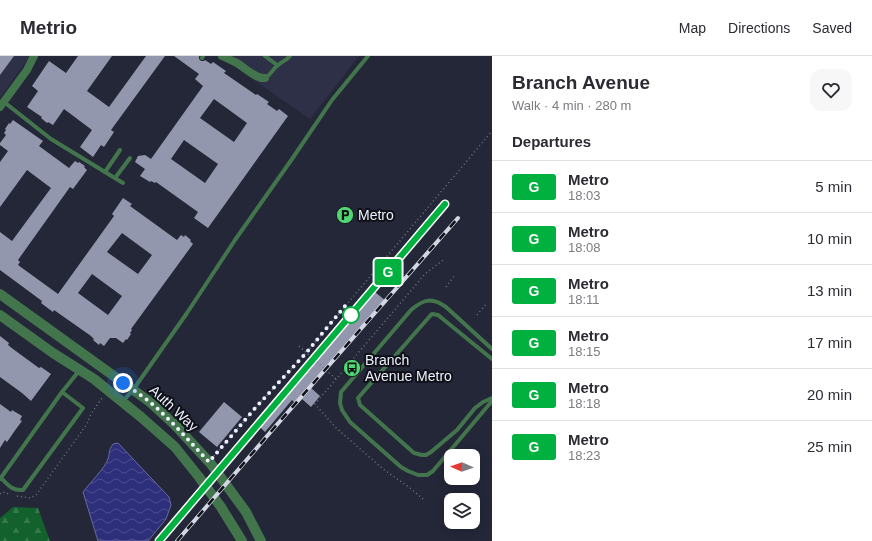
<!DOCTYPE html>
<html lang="en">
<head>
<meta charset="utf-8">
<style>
	body { margin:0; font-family:Helvetica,sans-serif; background:#f7f7f7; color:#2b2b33; height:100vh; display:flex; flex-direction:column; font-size:15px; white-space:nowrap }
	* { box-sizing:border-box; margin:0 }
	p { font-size:13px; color:#7c7c81 }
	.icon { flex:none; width:22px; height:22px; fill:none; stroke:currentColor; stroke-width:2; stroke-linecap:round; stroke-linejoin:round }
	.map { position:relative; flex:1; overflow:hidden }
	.details { display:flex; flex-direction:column; background:#fff; width:380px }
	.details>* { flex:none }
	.badge { padding:0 8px; border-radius:3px; font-size:14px; line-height:26px }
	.needle { width:26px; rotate:272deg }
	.tools { position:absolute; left:444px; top:393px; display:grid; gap:8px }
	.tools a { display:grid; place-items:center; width:36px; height:36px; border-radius:8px; background:#fff; box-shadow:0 2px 10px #0003; font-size:20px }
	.you { position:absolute; width:20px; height:20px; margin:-10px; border:3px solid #fff; border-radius:50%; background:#1a73e8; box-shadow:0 0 0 6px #1a73e833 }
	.map>.badge { position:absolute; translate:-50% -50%; box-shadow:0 0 0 2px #fff }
	h2 { padding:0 20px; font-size:15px; line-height:36px }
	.round { display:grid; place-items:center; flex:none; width:42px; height:42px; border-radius:12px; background:#f7f7f7 }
	.head { display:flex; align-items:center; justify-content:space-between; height:68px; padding:0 20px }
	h1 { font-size:19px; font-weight:700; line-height:30px }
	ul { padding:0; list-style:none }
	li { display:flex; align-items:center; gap:12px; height:52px; padding:0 20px; border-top:1px solid #e1e1e2 }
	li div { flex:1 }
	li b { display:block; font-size:15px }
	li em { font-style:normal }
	li .badge { min-width:44px; font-weight:700; text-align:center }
	header { display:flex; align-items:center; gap:24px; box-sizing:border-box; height:56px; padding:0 20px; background:#fff; border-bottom:1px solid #e1e1e2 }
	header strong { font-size:19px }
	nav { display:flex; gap:22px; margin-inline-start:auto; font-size:14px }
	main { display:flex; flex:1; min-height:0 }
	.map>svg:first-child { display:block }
</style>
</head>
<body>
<header>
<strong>Metrio</strong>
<nav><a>Map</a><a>Directions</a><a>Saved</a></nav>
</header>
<main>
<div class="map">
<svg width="492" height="485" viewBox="0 0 492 485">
	<defs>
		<pattern id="forest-firs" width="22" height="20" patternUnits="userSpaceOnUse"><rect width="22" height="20" fill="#13612c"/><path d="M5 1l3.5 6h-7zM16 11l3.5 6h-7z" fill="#36784c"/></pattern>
		<pattern id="water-waves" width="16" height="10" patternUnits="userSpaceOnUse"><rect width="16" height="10" fill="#2e2f7b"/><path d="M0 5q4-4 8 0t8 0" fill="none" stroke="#4d4e8f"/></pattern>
	</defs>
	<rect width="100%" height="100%" fill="#242738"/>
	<g fill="#2d3047">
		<polygon points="0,0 30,0 0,42"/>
		<polygon points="219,0 359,0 310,63"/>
	</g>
	<polygon fill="url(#forest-firs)" points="13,451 38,452 50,485 0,485 0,462"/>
	<path fill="url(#water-waves)" stroke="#6869a2" d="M118,387L169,441L171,449L166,463L148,485H98L83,436C89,428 105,412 108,403C110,397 108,395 113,388Z"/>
	<g fill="#9397ad" fill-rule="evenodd">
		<polygon points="0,0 14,0 0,19"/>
		<polygon points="78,0 112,0 87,35 109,51 146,0 165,0 111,74 114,76 104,91 101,89 93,101 80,91 92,74 64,53 53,69 48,66 47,67 41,62 42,61 27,51 38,35 32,30 49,5 66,17"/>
		<path d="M174,0H199V3L201,5H204L205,4L211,8L213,6L226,15L224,17L256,39L257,38L269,46L267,48L277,55L279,53L288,60L208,172L194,162L198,156L156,126L155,127L151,125L150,126L140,120L145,113L135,106L138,100L145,99L151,103L203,30L195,23L199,18ZM214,43L247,67L234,86L200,62ZM184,84L218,108L205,127L171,103Z"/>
		<path d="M13,64L43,85L39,90L69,112L75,105L78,107L79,106L85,110L84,111L87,114L73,133L70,131L18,204L20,206L18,209L58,238L114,160L112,158L123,142L132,148L130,150L177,184L181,179L184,181L185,179L191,184L190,185L193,188L131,273L132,274L130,277L131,278L127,284L126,283L123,287L116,282H110L104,290L100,287L99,289L93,284L94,283L91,280L54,254L53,256L41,247L42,245L0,214V176L12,185L51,132L27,114L0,151V106L8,95L0,89V87L6,79L4,77L6,74L5,73L9,67L10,68ZM122,177L152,199L138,218L107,196ZM92,218L122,240L108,259L78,237Z"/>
		<polygon points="370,232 386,245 311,332 320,340 311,351 302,343 297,349 292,344 265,376 260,371 287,340 282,336"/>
		<polygon points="0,280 9,287 8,289 13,293 39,312 41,311 51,318 31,345 22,337 0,321"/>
		<polygon points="224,346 242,361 217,391 199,376"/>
		<polygon points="0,348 11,356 12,354 22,360 20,364 22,365 16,373 7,386 5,384 0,392"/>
	</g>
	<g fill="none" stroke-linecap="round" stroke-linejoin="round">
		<g stroke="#717483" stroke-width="1.5" stroke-dasharray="1 3" stroke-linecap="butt">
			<polyline points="446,231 455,219"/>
			<polyline points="477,259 487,247"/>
			<polyline points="299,290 336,323"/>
			<polyline points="214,400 257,350 306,297 492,75"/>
			<polyline points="0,438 3,436 9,438"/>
			<polyline points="17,440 30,442 36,439 87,368 91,358 102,342"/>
			<polyline points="423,443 410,432 383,413 335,371 315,348 425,218 443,204"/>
		</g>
		<g stroke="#43754d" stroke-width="4">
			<polyline points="265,0 277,9"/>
			<polyline points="202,2 203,0"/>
			<path d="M265,22C271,19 272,14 277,10C281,6 287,4 290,0"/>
			<polyline points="4,46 51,83 123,127"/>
			<polyline points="105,116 120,94"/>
			<polyline points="115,122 130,102"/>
			<path d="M492,293L446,251C432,241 424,243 411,254L341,336L340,347L342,354L350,366L401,411L408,415L418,419H427L433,415L492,345"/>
			<polyline points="492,303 438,259 432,258 430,260 358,342 360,349 414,397 422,399 426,399 431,396 457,374 475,352 483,346 492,342"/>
			<polyline points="123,345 133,334 187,257 235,184 292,103 332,44 368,0"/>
			<path d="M1,422C8,429 12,435 23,434L83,352L62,336"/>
			<polyline points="0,423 62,336 79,315"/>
		</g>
		<g stroke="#43754d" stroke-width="8">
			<path d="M222,0C227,2 232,5 237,7C245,12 256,23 265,22"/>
			<polyline points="0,51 27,14 34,0"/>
		</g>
		<g stroke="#43754d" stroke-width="10">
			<polyline points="0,238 150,346 175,369 211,408 246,456 261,485"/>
			<polyline points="0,259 53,297 94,323 141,361 175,391 199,421 221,451 242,485"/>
		</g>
		<defs>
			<g id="rail">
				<polyline points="159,485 445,148"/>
				<polyline points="177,485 274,372 458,162"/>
			</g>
		</defs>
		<use href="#rail" stroke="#d3d6e3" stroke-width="4"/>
		<use href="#rail" stroke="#0f1018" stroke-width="2.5" stroke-dasharray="8" stroke-linecap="butt"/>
	</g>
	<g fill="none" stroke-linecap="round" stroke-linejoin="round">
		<defs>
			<polyline id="line" points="159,485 445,148"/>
		</defs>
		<use href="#line" stroke="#fff" stroke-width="9"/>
		<use href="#line" stroke="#00b140" stroke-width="6"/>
		<path stroke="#eef1fd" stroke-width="4" stroke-dasharray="0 7.2" d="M123,327C132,333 142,340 151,347C172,365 190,386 209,406L257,350L306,297L345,250L351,259"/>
	</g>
	<defs>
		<symbol id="parking-disc" viewBox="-11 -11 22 22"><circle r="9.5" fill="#50d674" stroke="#0f1018"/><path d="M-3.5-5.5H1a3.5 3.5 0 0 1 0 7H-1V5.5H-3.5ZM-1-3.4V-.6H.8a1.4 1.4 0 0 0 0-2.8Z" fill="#111"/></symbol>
		<symbol id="bus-disc" viewBox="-11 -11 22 22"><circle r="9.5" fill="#50d674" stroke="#0f1018"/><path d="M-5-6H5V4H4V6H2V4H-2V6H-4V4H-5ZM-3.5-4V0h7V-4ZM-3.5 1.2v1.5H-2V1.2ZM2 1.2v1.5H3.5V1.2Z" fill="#111"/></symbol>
	</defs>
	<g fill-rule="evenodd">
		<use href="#parking-disc" x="335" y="149" width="20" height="20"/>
		<use href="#bus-disc" x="342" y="302" width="20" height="20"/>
	</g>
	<circle fill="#fff" stroke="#00b140" stroke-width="2" cx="351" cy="259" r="8"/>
	<g text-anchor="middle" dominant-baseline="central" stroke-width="4" stroke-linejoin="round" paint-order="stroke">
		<g font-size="14" fill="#eef1fd" stroke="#0f1018" text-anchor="start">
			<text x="358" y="159">Metro</text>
			<text x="365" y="304">Branch<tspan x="365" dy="16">Avenue Metro</tspan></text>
		</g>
		<g font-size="14" fill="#eef1fd" stroke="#0f1018">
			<text transform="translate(174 352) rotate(43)">Auth Way</text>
		</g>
	</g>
</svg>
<div class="tools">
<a><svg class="needle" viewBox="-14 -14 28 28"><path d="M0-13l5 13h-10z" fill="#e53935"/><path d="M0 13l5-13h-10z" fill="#7c7c81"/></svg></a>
<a><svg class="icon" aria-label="layers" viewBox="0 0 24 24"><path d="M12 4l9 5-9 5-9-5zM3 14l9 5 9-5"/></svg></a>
</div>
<div class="you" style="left:123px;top:327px"></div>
<b class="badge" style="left:388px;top:216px;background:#00b140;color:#fff">G</b>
</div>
<section class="details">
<div class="head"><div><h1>Branch Avenue</h1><p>Walk · 4 min · 280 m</p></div><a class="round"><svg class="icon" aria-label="heart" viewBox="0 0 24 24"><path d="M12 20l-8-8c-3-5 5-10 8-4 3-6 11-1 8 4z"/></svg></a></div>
<h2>Departures</h2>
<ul>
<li><span class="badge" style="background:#00b140;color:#fff">G</span><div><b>Metro</b><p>18:03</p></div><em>5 min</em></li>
<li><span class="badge" style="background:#00b140;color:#fff">G</span><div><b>Metro</b><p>18:08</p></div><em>10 min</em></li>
<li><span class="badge" style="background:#00b140;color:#fff">G</span><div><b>Metro</b><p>18:11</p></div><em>13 min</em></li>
<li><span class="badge" style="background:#00b140;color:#fff">G</span><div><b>Metro</b><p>18:15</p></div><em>17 min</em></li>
<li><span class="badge" style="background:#00b140;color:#fff">G</span><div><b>Metro</b><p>18:18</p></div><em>20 min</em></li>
<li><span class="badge" style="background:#00b140;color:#fff">G</span><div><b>Metro</b><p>18:23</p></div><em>25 min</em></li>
</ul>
</section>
</main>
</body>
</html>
